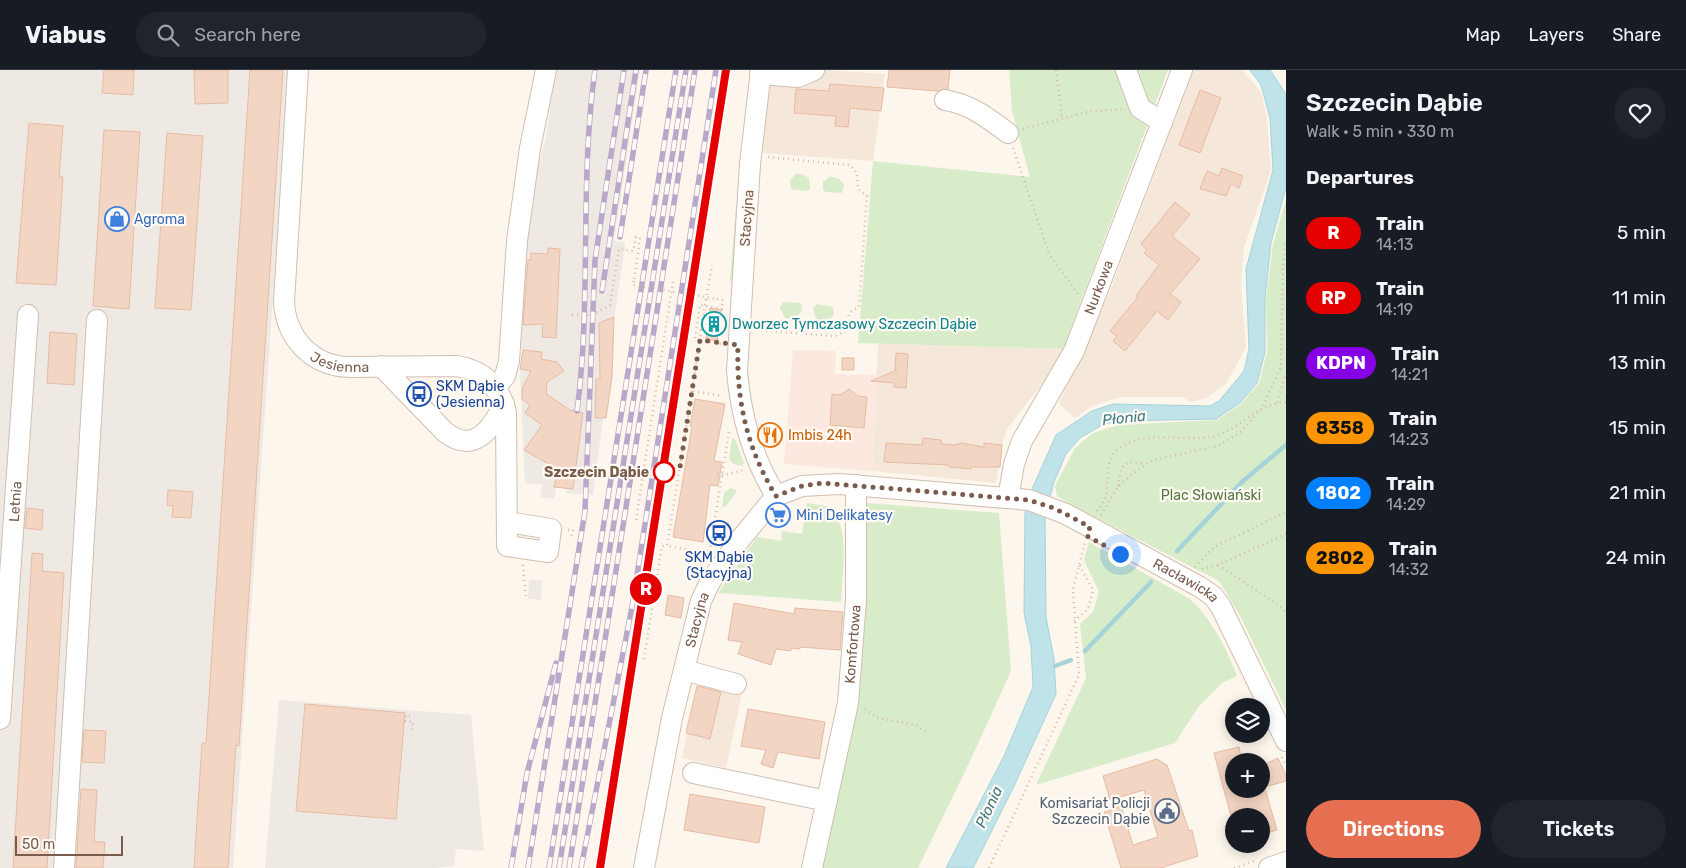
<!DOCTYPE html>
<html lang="en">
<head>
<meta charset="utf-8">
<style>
	body { margin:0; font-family:Rubik,sans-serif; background:#20242c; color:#f1f3f6; height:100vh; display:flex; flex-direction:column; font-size:19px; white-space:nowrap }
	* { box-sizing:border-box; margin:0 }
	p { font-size:16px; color:#9ea1a6 }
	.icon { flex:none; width:28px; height:28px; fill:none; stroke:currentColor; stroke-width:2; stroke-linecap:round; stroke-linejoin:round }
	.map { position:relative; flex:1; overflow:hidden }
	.drawer { display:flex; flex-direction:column; background:#171b24; width:400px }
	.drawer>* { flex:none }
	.badge { padding:0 10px; border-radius:16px; font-size:18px; line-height:32px }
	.tools { position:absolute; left:1225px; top:628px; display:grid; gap:10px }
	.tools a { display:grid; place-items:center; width:45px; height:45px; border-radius:50%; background:#171b24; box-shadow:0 2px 12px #0003; font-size:25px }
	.scale { position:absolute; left:15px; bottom:12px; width:108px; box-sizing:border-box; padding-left:5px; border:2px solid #7a5c4d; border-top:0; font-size:14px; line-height:18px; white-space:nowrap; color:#7a5c4d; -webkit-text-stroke:4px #fffaf3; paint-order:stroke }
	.you { position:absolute; width:25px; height:25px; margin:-12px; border:4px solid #fff; border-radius:50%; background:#1a73e8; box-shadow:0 0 0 8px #1a73e833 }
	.map>.badge { position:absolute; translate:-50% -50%; box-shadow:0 0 0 2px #fff }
	h2 { padding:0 20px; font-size:19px; line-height:45px }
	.round { display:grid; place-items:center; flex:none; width:52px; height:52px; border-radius:26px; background:#20242c }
	.head { display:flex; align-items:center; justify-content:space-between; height:85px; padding:0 20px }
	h1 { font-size:24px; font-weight:600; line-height:38px }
	.action { display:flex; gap:10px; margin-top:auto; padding:10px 20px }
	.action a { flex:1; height:58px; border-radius:30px; background:#e76f51; color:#fff; font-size:20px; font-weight:600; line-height:58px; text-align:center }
	.action a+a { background:#20242c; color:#f1f3f6 }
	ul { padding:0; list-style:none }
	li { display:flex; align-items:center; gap:15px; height:65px; padding:0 20px }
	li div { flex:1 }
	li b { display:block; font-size:19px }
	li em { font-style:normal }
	li .badge { min-width:55px; font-weight:700; text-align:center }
	header { display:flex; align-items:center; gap:30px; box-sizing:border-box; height:70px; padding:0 25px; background:#171b24; border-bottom:1px solid #363941 }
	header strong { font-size:24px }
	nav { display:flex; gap:28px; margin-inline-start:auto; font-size:18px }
	.search { width:350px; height:45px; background:#20242c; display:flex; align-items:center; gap:12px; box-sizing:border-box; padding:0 18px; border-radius:28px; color:#9ea1a6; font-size:19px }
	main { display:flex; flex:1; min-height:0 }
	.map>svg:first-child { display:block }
</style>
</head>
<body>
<header>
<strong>Viabus</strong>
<div class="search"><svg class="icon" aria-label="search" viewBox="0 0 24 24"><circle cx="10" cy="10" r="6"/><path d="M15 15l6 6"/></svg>Search here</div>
<nav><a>Map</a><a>Layers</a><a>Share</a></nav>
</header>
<main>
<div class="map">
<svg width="1286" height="798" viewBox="0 0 1286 798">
	<rect width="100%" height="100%" fill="#fdf6ec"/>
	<g fill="#f5e8da">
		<polygon points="772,0 826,0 885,4 873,91 762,83"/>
		<polygon points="1194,0 1242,0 1261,22 1267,48 1271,100 1244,177 1241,213 1246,277 1226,314 1206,328 1191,332 1182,327 1121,327 1094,335 1075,348 1059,334 1110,221"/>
		<polygon points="878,274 919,275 1063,279 1049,305 1007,359 1002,375 996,413 872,401"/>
		<polygon points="702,595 745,609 726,698 682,688"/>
	</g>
	<polygon fill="#fde8e0" points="793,280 836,281 835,304 877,305 872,401 784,394"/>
	<g fill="#efe9e4">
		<polygon points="0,0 289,0 233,798 0,798"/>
		<polygon points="555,0 640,0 614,171 625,173 625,177 614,249 612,307 606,348 603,349 593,425 566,423 567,420 556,417 554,429 540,427 542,415 525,413 520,299 523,280 519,278 525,166 538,94 546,68"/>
		<polygon points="529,510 542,510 541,530 528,529"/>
		<polygon points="279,630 471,645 484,781 456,779 454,796 435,798 265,798"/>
	</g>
	<g fill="#d8ecc9">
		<polygon points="1009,0 1168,0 1063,279 858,273 873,91 1030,107 1012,41"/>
		<polygon points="796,104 801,104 809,108 810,119 807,121 791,119 790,110"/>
		<path d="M829,107C837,107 840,109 844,115L842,123L826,122L823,120V112Z"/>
		<polygon points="1286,129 1286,640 1240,546 1219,511 1075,437 1057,426 1055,416 1075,378 1093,363 1118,355 1217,350 1241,334 1259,313 1267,282 1266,227 1273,174"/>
		<polygon points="736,135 742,136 737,205 730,212"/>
		<polygon points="783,232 800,233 802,237 801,242 794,249 785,248 780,238"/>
		<polygon points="817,234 833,237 834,245 825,252 816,249 813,238"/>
		<polygon points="732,368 735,369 744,393 742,396 733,394 729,389"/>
		<polygon points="731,418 736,420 736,422 726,436 722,437 724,423"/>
		<path d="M807,433L831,437C851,463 842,500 841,532L718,523L757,467L781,471L782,461L802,464Z"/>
		<polygon points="866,433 999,443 1011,601 971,689 918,798 817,798"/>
		<path d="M1089,472L1190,529C1212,550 1226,577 1237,606L1222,613L1199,636L1175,673L1036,715L1086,608L1080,554L1093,542L1099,522L1084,490Z"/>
	</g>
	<polygon fill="#bfe3e8" stroke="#a5d3da" points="1250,0 1270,0 1286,24 1286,117 1271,173 1265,227 1265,282 1257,313 1240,333 1216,349 1122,351 1104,354 1080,368 1066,384 1054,412 1045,447 1046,547 1054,589 1056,624 1016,712 973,798 946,798 1004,686 1033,617 1031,576 1024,543 1025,442 1032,419 1056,365 1092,341 1113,334 1210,336 1219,331 1244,301 1249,279 1246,199 1273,100 1270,48 1261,15"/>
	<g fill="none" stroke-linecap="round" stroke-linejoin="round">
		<g stroke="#a5d3da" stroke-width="4.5">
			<polyline points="1177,481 1243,411 1286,375"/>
			<polyline points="1085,581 1151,512"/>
			<polyline points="1055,596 1071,590"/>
		</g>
	</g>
	<g fill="#f3d5c3" stroke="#e6bba3">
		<polygon points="104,0 134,0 133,25 102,23"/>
		<polygon points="194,0 228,0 228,33 195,34"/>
		<polygon points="250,0 283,0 239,676 236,675 228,798 194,798 202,673 206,673"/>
		<polygon points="889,0 950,0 948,19 937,21 887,17"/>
		<polygon points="830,14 884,18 881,41 850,38 848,57 835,56 836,46 794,43 796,19 829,21"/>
		<polygon points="1200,20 1221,28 1200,83 1179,75"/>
		<polygon points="29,53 63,56 59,107 63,107 56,215 16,213"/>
		<polygon points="104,60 140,62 129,239 93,236"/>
		<polygon points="167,63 203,66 191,240 155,238"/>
		<polygon points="1222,98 1243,106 1239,118 1231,114 1226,126 1200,119 1207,101 1219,106"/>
		<polygon points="1175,132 1190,144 1172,166 1200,189 1170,224 1181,232 1168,250 1157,241 1125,281 1113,271 1117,266 1110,261 1138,227 1136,226 1159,195 1144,183 1147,180 1141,174"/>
		<polygon points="548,178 560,179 556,268 542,267 543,254 523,255 528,190 531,190 531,183 548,184"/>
		<polygon points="710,238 721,240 717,271 706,269"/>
		<polygon points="614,247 612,307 606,348 595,348 596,309 600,309 599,253"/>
		<polygon points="50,262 77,264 74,315 47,313"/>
		<polygon points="523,280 542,282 541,289 557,292 564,301 547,312 546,324 570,340 583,343 573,419 554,417 557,403 553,402 554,397 524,380 542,355 525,343 530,335 522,329 522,319 531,301 520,299"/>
		<polygon points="896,283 908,284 906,318 894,317 894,313 871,311 897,300 895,300"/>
		<rect x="842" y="288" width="12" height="12"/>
		<polygon points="849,319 858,326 867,327 864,358 830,355 832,324 840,325"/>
		<polygon points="695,329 725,334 714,391 722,392 718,416 710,415 703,472 673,467 692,357 690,356"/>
		<polygon points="923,368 941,370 941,374 955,375 961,373 984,377 984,373 1002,375 1000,397 971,397 971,399 949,397 949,395 884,392 886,373 922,375"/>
		<polygon points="168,420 193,422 191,448 172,447 173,436 167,435"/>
		<polygon points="27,438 43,440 42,460 25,458"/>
		<polygon points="32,483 43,484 42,501 64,503 47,798 13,798"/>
		<polygon points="668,525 684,528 681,548 665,545"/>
		<polygon points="734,533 794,544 795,538 843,542 840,580 800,577 800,579 791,578 791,581 776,579 771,595 738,584 742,572 728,570"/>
		<polygon points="697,616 721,622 710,669 686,663"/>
		<polygon points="305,634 405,643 396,749 296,741"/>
		<polygon points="748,639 825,652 819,689 778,682 773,698 761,694 766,680 741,676"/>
		<polygon points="84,660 106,661 104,693 82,692"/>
		<polygon points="1239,677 1242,691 1234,691 1234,719 1261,719 1261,696 1278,688 1286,705 1286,711 1261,718 1265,719 1277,760 1261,765 1261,746 1231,746 1214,683"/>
		<polygon points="1157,689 1167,695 1189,761 1192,760 1198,786 1161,798 1121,798 1104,742 1121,736 1133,775 1158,767 1144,720 1110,730 1103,706"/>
		<polygon points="81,719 97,720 94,772 105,772 103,798 76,798"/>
		<polygon points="690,724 765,737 759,773 684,760"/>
	</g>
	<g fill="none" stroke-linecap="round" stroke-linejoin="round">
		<defs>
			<g id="minor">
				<path id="s1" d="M298,0L284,232C286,268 312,296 349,297L457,296C483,300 501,317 506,343L507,476L548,482L551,459L507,452"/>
				<path d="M761,0L750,94L737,301C741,347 752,387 776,426"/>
				<polyline points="1126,0 1140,38 1162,52"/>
				<polyline points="760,4 798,7 814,0"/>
				<path d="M945,30C970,34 988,48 1008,63"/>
				<path d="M381,296L445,362C475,385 492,358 504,334"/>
				<polyline points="495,318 505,306 509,291 517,171 530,78 546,0"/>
				<path id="s2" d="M1008,428L1014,394L1022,371L1074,281L1182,0"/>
				<polyline points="684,600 736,614"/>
				<path id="s3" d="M0,649L28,245"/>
				<polyline points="693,703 827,731"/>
				<polyline points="64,798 97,250"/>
				<path id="s4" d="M644,798L672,648L701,531L710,512L738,472L776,426L802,416L839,414L1029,430L1066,444L1200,517L1213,526L1221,537L1286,671"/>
				<path id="s5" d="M812,798L848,633L856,530V415"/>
				<polyline points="1269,798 1286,792"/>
			</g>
		</defs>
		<use href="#minor" stroke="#d1beb0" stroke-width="22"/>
		<g stroke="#d9b8a5" stroke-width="2.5" stroke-dasharray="1 4" stroke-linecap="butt">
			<polyline points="1056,0 1062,49"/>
			<polyline points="1023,59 1087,42 1122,39"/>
			<polyline points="1013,78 1050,186 1078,224"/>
			<polyline points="717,229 723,230 722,239 700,235 695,269 700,270 692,321 723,326"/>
			<polyline points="706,230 712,195"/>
			<polyline points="572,245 592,245 610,235 619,179 633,181 636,167 640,168 634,211"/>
			<polyline points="701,260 700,270 722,274"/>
			<path d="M756,260L833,266C848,264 845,253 850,242L859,237L867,126L858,119L857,103L850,95L767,87"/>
			<polyline points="692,321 667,476 707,483 710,479 729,362"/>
			<polyline points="1277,332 1286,304"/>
			<polyline points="717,404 724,405 744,400"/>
			<polyline points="1118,416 1121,398 1129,392 1145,394"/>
			<path d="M1097,441C1101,436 1105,430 1106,424C1109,410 1105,390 1117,380C1143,358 1184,373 1214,366C1242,359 1253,335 1286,332"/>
			<polyline points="1101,445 1119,415 1140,398 1153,390 1218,376 1242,361 1262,338 1281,297 1283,198 1286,171"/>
			<polyline points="636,450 673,211"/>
			<polyline points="568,460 573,460 571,468"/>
			<polyline points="1286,464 1218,495 1274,532 1286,542"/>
			<polyline points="701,492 707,483"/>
			<polyline points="523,495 526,530"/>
			<polyline points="1195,497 1214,477 1286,442"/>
			<polyline points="1202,499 1218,495"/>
			<polyline points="1074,551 1088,539 1093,520 1079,494"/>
			<polyline points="644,589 662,476 667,476"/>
			<polyline points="865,639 878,648 916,655 929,664"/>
			<polyline points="410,646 406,645 405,651 413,652 412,661"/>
			<polyline points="1282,687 1286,695"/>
			<polyline points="989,798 1079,605 1073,519 1085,472"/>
			<polyline points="1234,798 1254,791"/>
		</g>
		<use href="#minor" stroke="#fff" stroke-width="20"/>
		<defs>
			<g id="rail">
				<polyline points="620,167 646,0"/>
				<polyline points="602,221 636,0"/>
				<path d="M577,341C592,228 579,113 595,0"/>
				<polyline points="511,798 527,703 556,593"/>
				<polyline points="528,798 585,441 595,190 624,0"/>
				<polyline points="549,798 676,0"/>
				<polyline points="559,798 686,0"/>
				<polyline points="569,798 695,0"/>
				<polyline points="581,798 632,537 716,0"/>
				<polyline points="600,798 726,0"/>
			</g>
		</defs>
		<use href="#rail" stroke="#b9a8c9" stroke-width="5.5"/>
		<use href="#rail" stroke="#fffaf3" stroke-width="4" stroke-dasharray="11" stroke-linecap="butt"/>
		<g stroke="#d9b8a5" stroke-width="2.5" stroke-dasharray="1 4" stroke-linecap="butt">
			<polyline points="634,211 633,215 717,229"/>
			<polyline points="701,260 706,230"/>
		</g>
	</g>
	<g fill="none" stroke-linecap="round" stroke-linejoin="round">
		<defs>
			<polyline id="line" points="600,798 726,0"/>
		</defs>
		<use href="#line" stroke="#fff" stroke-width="11"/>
		<use href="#line" stroke="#e50000" stroke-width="8"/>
		<path stroke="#7a5c4d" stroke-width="5" stroke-dasharray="0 9" d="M664,402L680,397L700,270L738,275C736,330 747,379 776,426L802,416L823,413L1029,430L1054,438L1090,457L1087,466L1120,484"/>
	</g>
	<defs>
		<symbol id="shop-ring" viewBox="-11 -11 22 22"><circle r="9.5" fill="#fffaf3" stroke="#3f7fe0" stroke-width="1.5"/><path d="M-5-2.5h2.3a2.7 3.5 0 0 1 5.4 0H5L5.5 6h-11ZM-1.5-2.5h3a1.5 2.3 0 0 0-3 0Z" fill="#3f7fe0"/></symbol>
		<symbol id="building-ring" viewBox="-11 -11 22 22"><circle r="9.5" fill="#fffaf3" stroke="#0f9aa8" stroke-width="1.5"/><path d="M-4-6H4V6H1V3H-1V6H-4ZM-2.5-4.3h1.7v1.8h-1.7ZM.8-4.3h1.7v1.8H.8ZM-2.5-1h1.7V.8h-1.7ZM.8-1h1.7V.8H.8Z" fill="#0f9aa8"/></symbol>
		<symbol id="bus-ring" viewBox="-11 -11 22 22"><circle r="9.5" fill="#fffaf3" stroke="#1a4fb4" stroke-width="1.5"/><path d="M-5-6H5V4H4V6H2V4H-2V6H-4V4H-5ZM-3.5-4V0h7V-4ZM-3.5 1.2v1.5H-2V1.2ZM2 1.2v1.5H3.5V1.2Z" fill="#1a4fb4"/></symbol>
		<symbol id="restaurant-ring" viewBox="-11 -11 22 22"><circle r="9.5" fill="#fffaf3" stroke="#e8710a" stroke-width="1.5"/><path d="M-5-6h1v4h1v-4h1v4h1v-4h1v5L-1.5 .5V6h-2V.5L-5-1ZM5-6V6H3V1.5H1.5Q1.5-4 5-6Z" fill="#e8710a"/></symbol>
		<symbol id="supermarket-ring" viewBox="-11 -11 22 22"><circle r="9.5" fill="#fffaf3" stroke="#3f7fe0" stroke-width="1.5"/><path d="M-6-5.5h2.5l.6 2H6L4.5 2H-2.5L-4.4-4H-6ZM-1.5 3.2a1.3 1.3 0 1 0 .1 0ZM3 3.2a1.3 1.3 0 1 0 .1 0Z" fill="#3f7fe0"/></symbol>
		<symbol id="civic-ring" viewBox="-11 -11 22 22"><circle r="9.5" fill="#fffaf3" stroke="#5c6f8a" stroke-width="1.5"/><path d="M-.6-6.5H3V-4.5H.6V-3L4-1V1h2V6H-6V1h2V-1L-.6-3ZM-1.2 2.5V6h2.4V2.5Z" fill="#5c6f8a"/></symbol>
	</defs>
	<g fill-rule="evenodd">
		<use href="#shop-ring" x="103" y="135" width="28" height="28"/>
		<use href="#building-ring" x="700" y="240" width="28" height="28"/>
		<use href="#bus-ring" x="405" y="310" width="28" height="28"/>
		<use href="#restaurant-ring" x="756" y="351" width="28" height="28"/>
		<use href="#supermarket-ring" x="764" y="431" width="28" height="28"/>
		<use href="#bus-ring" x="705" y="449" width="28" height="28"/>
		<use href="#civic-ring" x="1153" y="727" width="28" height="28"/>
	</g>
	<circle fill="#fff" stroke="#e50000" stroke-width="2.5" cx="664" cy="402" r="10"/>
	<g text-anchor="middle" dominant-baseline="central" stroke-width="4.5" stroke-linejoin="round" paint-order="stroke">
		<g font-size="14" fill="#7a5c4d" stroke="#fffaf3">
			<text transform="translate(747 148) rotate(-86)">Stacyjna</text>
			<text stroke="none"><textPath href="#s2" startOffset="231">Nurkowa</textPath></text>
			<text stroke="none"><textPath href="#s1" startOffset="324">Jesienna</textPath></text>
			<text stroke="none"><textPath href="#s3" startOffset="218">Letnia</textPath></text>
			<text stroke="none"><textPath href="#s4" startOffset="835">Racławicka</textPath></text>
			<text stroke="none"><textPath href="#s4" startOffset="254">Stacyjna</textPath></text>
			<text stroke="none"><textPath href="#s5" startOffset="228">Komfortowa</textPath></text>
		</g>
		<g font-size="14" fill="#366cbe" stroke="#fffaf3" text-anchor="start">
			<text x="134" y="149">Agroma</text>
			<text x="796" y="445">Mini Delikatesy</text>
		</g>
		<g font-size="14" fill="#0d838f" stroke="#fffaf3" text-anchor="start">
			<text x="732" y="254">Dworzec Tymczasowy Szczecin Dąbie</text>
		</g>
		<g font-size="14" fill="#164399" stroke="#fffaf3" text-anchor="start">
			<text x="436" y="316">SKM Dąbie<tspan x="436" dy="16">(Jesienna)</tspan></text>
			<text x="719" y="487" text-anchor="middle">SKM Dąbie<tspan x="719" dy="16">(Stacyjna)</tspan></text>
		</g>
		<g font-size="14" fill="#c56008" stroke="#fffaf3" text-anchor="start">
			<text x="788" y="365">Imbis 24h</text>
		</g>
		<g font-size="14" font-weight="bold" fill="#7a5c4d" stroke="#fffaf3" text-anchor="end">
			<text x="649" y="402">Szczecin Dąbie</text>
		</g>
		<g font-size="14" fill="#537a41" stroke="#fffaf3">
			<text x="1211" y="425">Plac Słowiański</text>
		</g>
		<g font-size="14" fill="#4e5e75" stroke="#fffaf3" text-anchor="end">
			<text x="1150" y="733">Komisariat Policji<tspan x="1150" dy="16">Szczecin Dąbie</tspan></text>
		</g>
		<g font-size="15" font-style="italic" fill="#437c86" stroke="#fffaf3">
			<text transform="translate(1124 348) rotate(-6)">Płonia</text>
			<text transform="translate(989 737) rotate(-65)">Płonia</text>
		</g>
	</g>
</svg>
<div class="tools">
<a><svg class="icon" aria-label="layers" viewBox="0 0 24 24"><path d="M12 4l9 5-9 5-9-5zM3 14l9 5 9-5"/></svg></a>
<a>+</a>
<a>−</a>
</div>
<div class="scale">50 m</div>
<div class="you" style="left:1120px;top:484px"></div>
<b class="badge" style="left:646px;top:519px;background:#e50000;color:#fff">R</b>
</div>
<section class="drawer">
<div class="head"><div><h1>Szczecin Dąbie</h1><p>Walk · 5 min · 330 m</p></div><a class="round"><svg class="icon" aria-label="heart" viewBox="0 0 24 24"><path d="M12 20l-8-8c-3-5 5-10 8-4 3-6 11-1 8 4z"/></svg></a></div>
<h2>Departures</h2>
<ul>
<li><span class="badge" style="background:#e50000;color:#fff">R</span><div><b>Train</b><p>14:13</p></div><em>5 min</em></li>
<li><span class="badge" style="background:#e50000;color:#fff">RP</span><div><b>Train</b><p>14:19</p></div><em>11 min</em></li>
<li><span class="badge" style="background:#8500e5;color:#fff">KDPN</span><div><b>Train</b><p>14:21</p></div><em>13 min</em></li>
<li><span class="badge" style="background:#ff9500;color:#111">8358</span><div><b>Train</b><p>14:23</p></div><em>15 min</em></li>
<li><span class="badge" style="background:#0080ff;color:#fff">1802</span><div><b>Train</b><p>14:29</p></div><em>21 min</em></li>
<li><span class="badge" style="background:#ff9500;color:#111">2802</span><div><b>Train</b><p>14:32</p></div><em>24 min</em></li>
</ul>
<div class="action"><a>Directions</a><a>Tickets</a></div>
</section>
</main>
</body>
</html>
